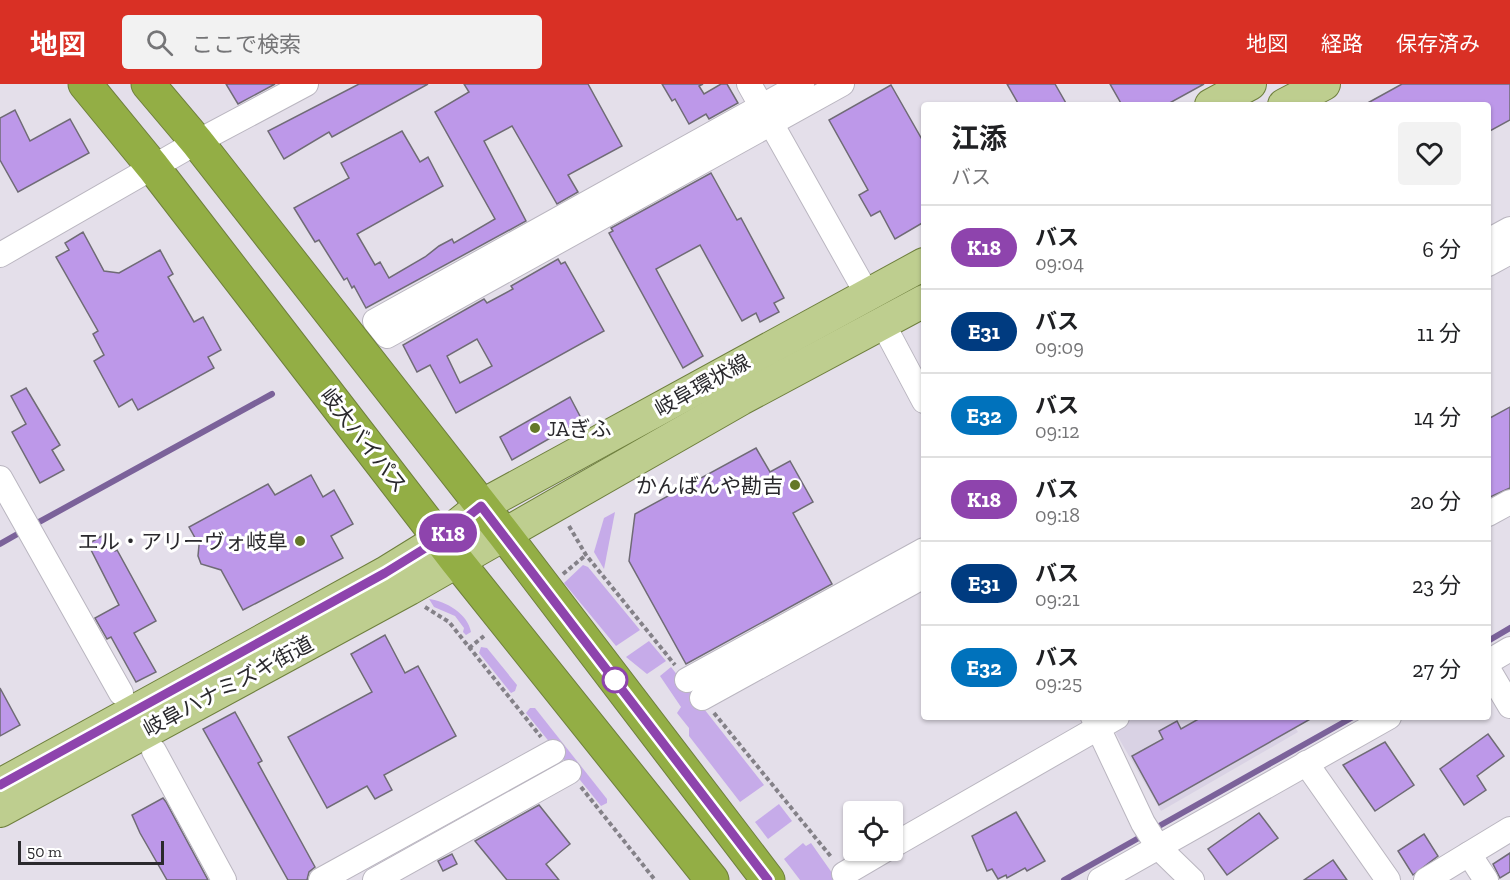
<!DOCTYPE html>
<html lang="ja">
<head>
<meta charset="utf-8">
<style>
	body { margin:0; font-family:"Zilla Slab","Noto Sans JP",serif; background:#f2f2f2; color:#202124; height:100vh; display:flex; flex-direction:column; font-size:22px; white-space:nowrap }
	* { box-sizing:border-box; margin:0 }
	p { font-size:20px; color:#757577 }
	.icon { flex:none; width:33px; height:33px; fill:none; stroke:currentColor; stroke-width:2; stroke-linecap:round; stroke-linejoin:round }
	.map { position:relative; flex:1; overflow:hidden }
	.sheet { position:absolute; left:921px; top:18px; width:570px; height:618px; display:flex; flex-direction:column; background:#fff; border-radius:6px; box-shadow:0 2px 4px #0004 }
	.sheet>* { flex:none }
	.badge { padding:0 12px; border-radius:20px; font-size:21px; line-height:39px }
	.tools { position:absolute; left:843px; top:717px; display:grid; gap:12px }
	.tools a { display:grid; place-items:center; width:60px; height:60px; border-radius:6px; background:#fff; box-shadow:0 2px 4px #0004; font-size:30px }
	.scale { position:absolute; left:18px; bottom:15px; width:146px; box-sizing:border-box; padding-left:6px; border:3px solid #2a292d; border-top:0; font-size:16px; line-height:21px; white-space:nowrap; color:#2a292d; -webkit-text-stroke:4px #fff; paint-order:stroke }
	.map>.badge { position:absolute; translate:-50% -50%; box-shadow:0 0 0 3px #fff }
	.round { display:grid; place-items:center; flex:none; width:63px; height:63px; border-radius:6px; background:#f2f2f2 }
	.overview { display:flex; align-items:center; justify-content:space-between; height:102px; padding:0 30px }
	h1 { font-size:28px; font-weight:700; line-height:45px }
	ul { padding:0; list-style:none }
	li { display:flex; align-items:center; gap:18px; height:84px; padding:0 30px; border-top:2px solid #e0e0e0 }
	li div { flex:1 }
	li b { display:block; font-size:22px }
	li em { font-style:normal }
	li .badge { min-width:66px; font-weight:700; text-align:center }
	header { display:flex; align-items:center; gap:36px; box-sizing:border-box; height:84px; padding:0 30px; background:#d93025; color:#fff }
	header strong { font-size:28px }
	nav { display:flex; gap:33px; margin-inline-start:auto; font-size:21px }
	.search { width:420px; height:54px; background:#f2f2f2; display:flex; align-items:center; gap:15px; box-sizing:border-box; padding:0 21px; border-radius:6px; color:#757577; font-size:22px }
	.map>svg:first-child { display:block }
</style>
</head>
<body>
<header>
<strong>地図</strong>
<div class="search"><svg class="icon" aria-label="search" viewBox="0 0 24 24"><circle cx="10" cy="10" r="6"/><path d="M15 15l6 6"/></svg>ここで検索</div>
<nav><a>地図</a><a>経路</a><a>保存済み</a></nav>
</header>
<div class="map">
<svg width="1510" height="796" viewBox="0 0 1510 796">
	<rect width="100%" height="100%" fill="#e4dfea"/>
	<polygon fill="#d9d2e4" points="1136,633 1289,633 1298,648 1161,727 1114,646"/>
	<g fill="#c6abe9">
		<polygon points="615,428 604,485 594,468 604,434"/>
		<polygon points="583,481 588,483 640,546 616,562 564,499"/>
		<path d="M429,515C446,517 468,530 471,548L466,551L463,548L464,544L455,532L434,523Z"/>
		<polygon points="649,557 666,577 647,590 626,573"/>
		<polygon points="481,563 487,564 517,601 515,607 511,609 479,569"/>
		<polygon points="671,583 764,701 740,718 689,652 689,644 677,629 681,623 660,592"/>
		<polygon points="530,624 535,624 607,715 607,719 601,722 526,629"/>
		<polygon points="779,720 792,737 768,755 755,738"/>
		<polygon points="803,759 806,762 811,759 837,796 800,796 784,775"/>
	</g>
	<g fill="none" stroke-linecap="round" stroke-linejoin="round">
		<g stroke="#7b629a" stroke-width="6">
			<polyline points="39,438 272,310"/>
			<polyline points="0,460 21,448"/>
			<polyline points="1488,557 1510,544"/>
			<polyline points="1152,746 1353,633"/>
			<polyline points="1064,796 1144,751"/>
		</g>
	</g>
	<g fill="#bd98e9" stroke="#6f6b75" stroke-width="1.5" fill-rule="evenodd">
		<polygon points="226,0 275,0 238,20"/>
		<polygon points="359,0 428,0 332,53 329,48 284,75 268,47"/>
		<polygon points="464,0 588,0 622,62 568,91 578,108 557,120 512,42 484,57 526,137 366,224 354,202 352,204 347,194 344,196 319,156 315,158 294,124 349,94 341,79 402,47 420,78 428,73 443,102 357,150 375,181 380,178 389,194 425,173 439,162 452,155 454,159 495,135 435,28 469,8"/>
		<polygon points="662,0 703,0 699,2 704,10 721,0 727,0 738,19 709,35 706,30 689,40 675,15 672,17"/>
		<polygon points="1007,0 1055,0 1067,21 1019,21"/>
		<polygon points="1110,0 1204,0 1166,21 1122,21"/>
		<polygon points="1402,0 1510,0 1510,36 1488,48 1488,21 1364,21"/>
		<polygon points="891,1 924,59 924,138 895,155 880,127 871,132 859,111 868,106 829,36"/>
		<polygon points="15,26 30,57 70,35 89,69 18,108 0,76 0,34"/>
		<polygon points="711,89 737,136 741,134 784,214 774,219 779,228 760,238 756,229 742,237 700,161 656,185 703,272 683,284 609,149 613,147 611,144"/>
		<polygon points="83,148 104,187 119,189 160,166 173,190 168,193 194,238 203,233 221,266 208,273 214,284 138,326 132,315 119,323 94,277 104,271 93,250 98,247 56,173 69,166 65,159"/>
		<path d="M558,175L561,180L565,178L604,247L456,329L430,281L417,288L403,261L484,215L487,219L513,205L511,202ZM477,255L492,282L460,299L447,272Z"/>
		<polygon points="26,304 60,361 52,366 64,386 40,399 12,348 26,340 11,312"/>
		<polygon points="570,313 582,336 512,376 500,353"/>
		<polygon points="1510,323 1510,404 1488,414 1488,335"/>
		<polygon points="756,364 770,388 790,377 813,418 793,429 832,500 686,580 629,477 635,430"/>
		<polygon points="311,391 323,413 334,406 353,440 331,452 343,474 243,526 221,486 201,480 198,472 199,461 189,443 268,400 275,411"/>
		<polygon points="105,450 115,467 117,466 156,537 134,549 156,588 136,598 111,553 107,555 95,534 119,521 88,460"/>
		<polygon points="385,551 405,589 418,582 456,652 384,691 392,706 375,715 367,702 327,724 288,653 372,608 351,570"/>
		<polygon points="0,604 20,641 0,652"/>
		<polygon points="235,628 262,677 258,679 315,783 309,788 307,796 288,796 203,645"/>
		<polygon points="1202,633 1314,633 1159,721 1132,672 1163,655 1159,647 1177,637 1181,645"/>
		<polygon points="1488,650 1504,672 1477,692 1486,706 1464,721 1440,685"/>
		<polygon points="1385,658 1414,701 1375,727 1343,681"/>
		<polygon points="163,714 166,718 208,796 167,796 140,749 132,731"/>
		<polygon points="539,721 570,760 546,780 559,796 507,796 475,757"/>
		<polygon points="1016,728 1045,777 1027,787 1025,784 1007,794 1006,791 998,795 992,785 987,787 972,752"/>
		<polygon points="1259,729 1278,754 1227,791 1208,765"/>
		<polygon points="1424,750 1438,772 1413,791 1398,767"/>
		<polygon points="1510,769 1510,788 1500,794 1493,780"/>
		<polygon points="452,770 457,780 443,787 438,777"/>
		<polygon points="1333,776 1347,796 1304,796"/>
	</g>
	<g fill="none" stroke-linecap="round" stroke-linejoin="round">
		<defs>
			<g id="minor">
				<polyline points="749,0 867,210"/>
				<polyline points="802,0 375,237 387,252 842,0"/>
				<polyline points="1488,157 1510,145"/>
				<polyline points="0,171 197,58 306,0"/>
				<polyline points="1488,180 1510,168"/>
				<polyline points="883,240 924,317"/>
				<polyline points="0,394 121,609"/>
				<polyline points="1488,430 1510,418"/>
				<polyline points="1488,578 1510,565"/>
				<polyline points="1488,585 1510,622"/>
				<polyline points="687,596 924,466"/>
				<polyline points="702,614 924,492"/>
				<polyline points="1093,633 1143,739 1158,763 1192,796"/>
				<polyline points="154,667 224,796"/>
				<polyline points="1306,679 1388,796"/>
				<polyline points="892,762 1117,633"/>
				<polyline points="1469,770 1486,796"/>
				<polyline points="844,790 885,766"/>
				<polyline points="321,796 553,668"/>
				<polyline points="375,796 569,688"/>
				<polyline points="1100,796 1389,633"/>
				<polyline points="1426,796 1510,745"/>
			</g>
			<g id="major">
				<polyline points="1211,21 1250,0"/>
				<polyline points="1284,21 1324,0"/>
				<polyline points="0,701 385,489 440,455 481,422 924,180"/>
				<polyline points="0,727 409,505 741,315 924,217"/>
			</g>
			<g id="highway">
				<polyline points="85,0 153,83 456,476 712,796"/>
				<polyline points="148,0 197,58 504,450 768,796"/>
			</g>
		</defs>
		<use href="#minor" stroke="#bab6c0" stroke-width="26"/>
		<use href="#major" stroke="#6e7f3d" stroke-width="34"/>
		<use href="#highway" stroke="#6e7f3d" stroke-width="35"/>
		<g stroke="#848188" stroke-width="4" stroke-dasharray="4.5 3" stroke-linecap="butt">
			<polyline points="569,442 586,471 675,581"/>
			<polyline points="563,490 586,471"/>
			<polyline points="425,523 449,538 541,653"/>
			<polyline points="469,564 484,552"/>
			<polyline points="714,629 832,774"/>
			<polyline points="581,703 655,796"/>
		</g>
		<use href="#minor" stroke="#fff" stroke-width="24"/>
		<use href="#major" stroke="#bece8f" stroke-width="32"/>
		<use href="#highway" stroke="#93ae45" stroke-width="33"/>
	</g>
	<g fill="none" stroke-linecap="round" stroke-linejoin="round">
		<defs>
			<polyline id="line" points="0,701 385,489 440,455 481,422 768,796"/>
		</defs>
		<use href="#line" stroke="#fff" stroke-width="14"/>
		<use href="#line" stroke="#8e44ad" stroke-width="9"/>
	</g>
	<g fill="#647828" stroke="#fff" stroke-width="2">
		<circle cx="535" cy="344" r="6"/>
		<circle cx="795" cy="401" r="6"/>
		<circle cx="300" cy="457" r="6"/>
	</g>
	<circle fill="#fff" stroke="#8e44ad" stroke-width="3" cx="615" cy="596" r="12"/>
	<g text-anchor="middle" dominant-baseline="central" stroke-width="6" stroke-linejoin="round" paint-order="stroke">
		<g font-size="21" fill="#2a292d" stroke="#fff">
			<text transform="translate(702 301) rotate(-29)">岐阜環状線</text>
			<text transform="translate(364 356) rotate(52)">岐大バイパス</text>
			<text transform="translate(228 602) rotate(-28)">岐阜ハナミズキ街道</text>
		</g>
		<g font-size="21" fill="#2a292d" stroke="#fff" text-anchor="end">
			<text x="547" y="344" text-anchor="start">JAぎふ</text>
			<text x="783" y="401">かんばんや勘吉</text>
			<text x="288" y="457">エル・アリーヴォ岐阜</text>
		</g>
	</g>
</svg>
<div class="tools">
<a><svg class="icon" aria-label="locate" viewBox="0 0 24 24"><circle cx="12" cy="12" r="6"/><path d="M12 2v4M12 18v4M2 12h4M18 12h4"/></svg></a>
</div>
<div class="scale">50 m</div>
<b class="badge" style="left:448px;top:449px;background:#8e44ad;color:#fff">K18</b>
<section class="sheet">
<div class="overview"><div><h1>江添</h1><p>バス</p></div><a class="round"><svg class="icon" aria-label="heart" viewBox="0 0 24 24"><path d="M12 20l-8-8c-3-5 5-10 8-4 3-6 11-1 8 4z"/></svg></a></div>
<ul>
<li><span class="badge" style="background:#8e44ad;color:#fff">K18</span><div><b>バス</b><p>09:04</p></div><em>6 分</em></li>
<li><span class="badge" style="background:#003b80;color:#fff">E31</span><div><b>バス</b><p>09:09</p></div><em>11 分</em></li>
<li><span class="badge" style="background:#0072bc;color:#fff">E32</span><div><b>バス</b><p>09:12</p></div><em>14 分</em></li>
<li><span class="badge" style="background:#8e44ad;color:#fff">K18</span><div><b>バス</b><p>09:18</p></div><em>20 分</em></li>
<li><span class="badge" style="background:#003b80;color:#fff">E31</span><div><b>バス</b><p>09:21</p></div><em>23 分</em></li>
<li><span class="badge" style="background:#0072bc;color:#fff">E32</span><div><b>バス</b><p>09:25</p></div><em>27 分</em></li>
</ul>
</section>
</div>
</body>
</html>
